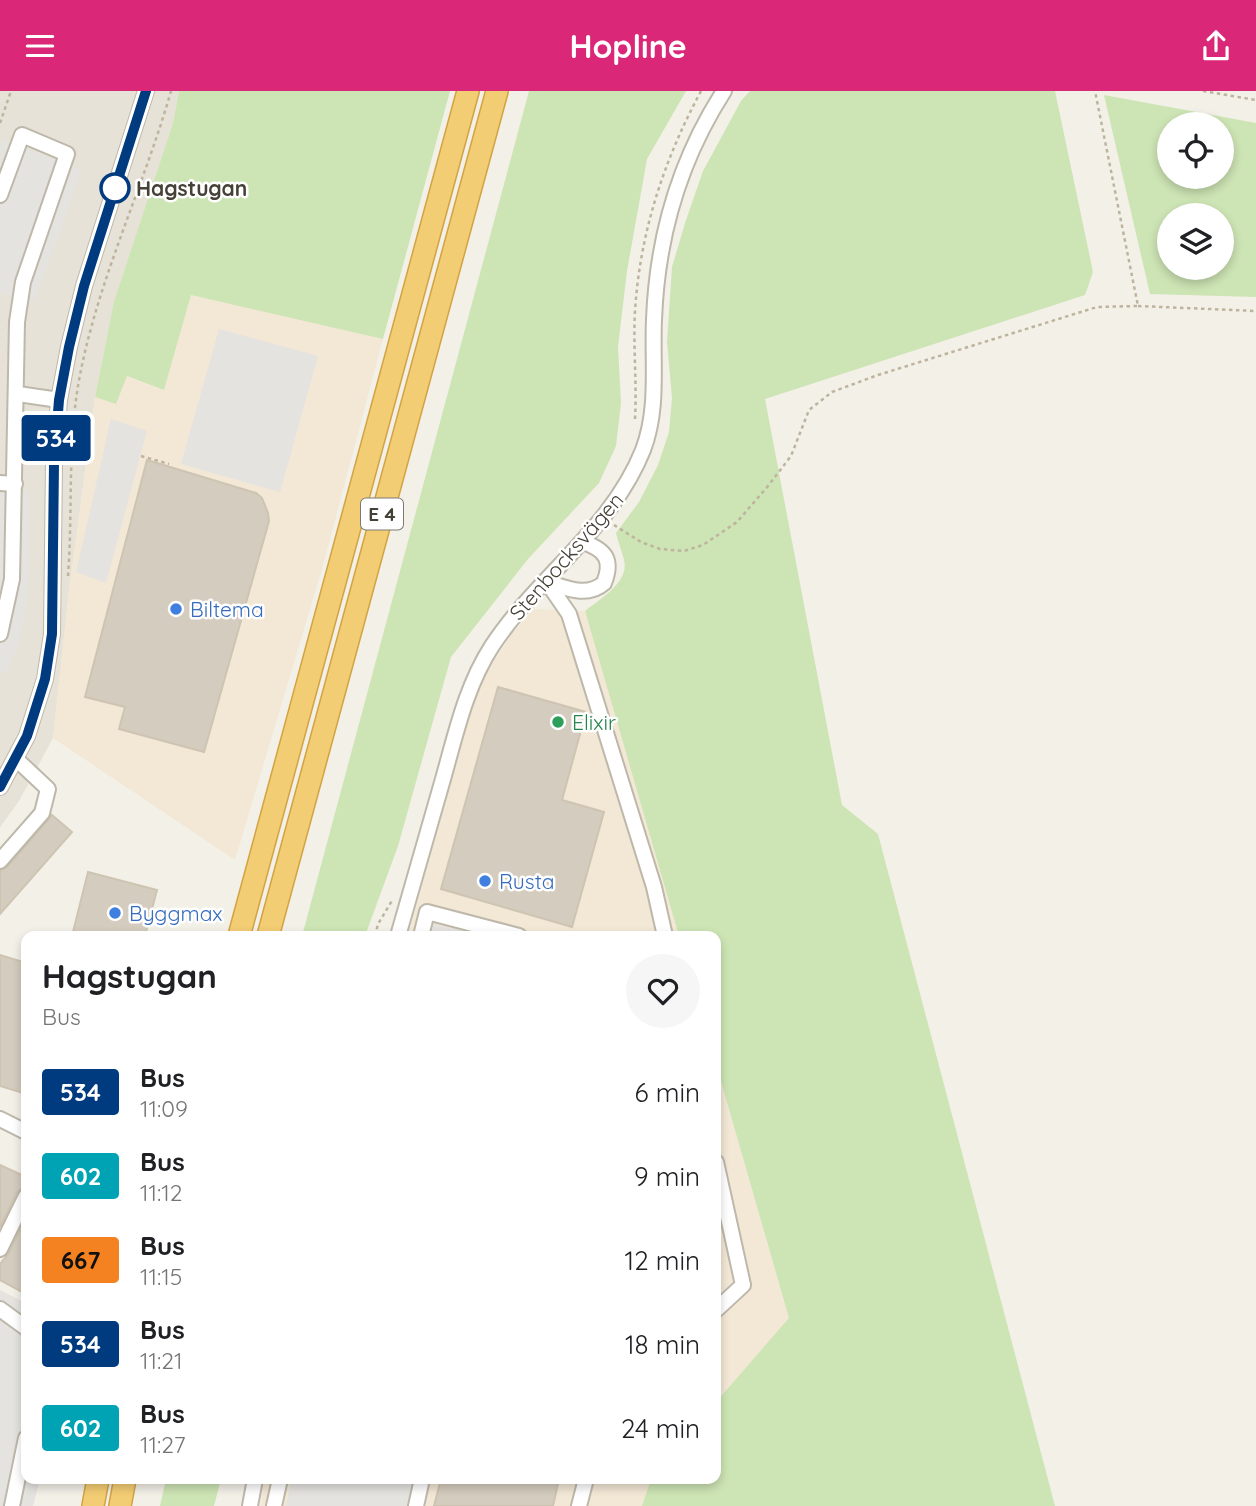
<!DOCTYPE html>
<html lang="en">
<head>
<meta charset="utf-8">
<style>
	body { margin:0; font-family:Quicksand,sans-serif; background:#f6f6f6; color:#202124; height:100vh; display:flex; flex-direction:column; font-size:26px; white-space:nowrap }
	* { box-sizing:border-box; margin:0 }
	p { font-size:23px; color:#757577 }
	.icon { flex:none; width:38px; height:38px; fill:none; stroke:currentColor; stroke-width:2; stroke-linecap:round; stroke-linejoin:round }
	.map { position:relative; flex:1; overflow:hidden }
	.details { position:absolute; left:21px; top:840px; width:700px; height:553px; display:flex; flex-direction:column; background:#fff; border-radius:14px; box-shadow:0 4px 10px #0003 }
	.details>* { flex:none }
	.badge { padding:0 14px; border-radius:5px; font-size:24px; line-height:46px }
	.controls { position:absolute; left:1157px; top:21px; display:grid; gap:14px }
	.controls a { display:grid; place-items:center; width:77px; height:77px; border-radius:50%; background:#fff; box-shadow:0 4px 10px #0003; font-size:35px }
	.map>.badge { position:absolute; translate:-50% -50%; box-shadow:0 0 0 4px #fff }
	.round { display:grid; place-items:center; flex:none; width:74px; height:74px; border-radius:37px; background:#f6f6f6 }
	.head { display:flex; align-items:center; justify-content:space-between; height:119px; padding:0 21px }
	h1 { font-size:33px; font-weight:800; line-height:52px }
	ul { padding:0; list-style:none }
	li { display:flex; align-items:center; gap:21px; height:84px; padding:0 21px }
	li div { flex:1 }
	li b { display:block; font-size:26px }
	li em { font-style:normal }
	li .badge { min-width:77px; font-weight:700; text-align:center }
	header { display:flex; justify-content:space-between; align-items:center; height:91px; padding:0 21px; background:#db2777; color:#fff; font-size:32px; font-weight:800 }
	.map>svg:first-child { display:block }
</style>
</head>
<body>
<header><svg class="icon" aria-label="menu" viewBox="0 0 24 24"><path d="M4 6h16M4 12h16M4 18h16"/></svg>Hopline<svg class="icon" aria-label="share" viewBox="0 0 24 24"><path d="M12 15V3M7 8l5-5 5 5M5 13v7h14v-7"/></svg></header>
<div class="map">
<svg width="1256" height="1415" viewBox="0 0 1256 1415">
	<rect width="100%" height="100%" fill="#f3f0e8"/>
	<polygon fill="#e6e2d7" points="0,0 179,0 173,32 114,210 95,306 69,500 53,647 19,710 0,736"/>
	<g fill="#f3e7d5">
		<polygon points="191,204 383,248 322,478 235,769 53,647 69,500 95,306 116,313 126,285 164,299"/>
		<polygon points="534,518 585,520 679,845 408,845 471,619 485,585 510,545"/>
		<polygon points="716,973 789,1227 716,1311"/>
		<polygon points="264,1388 651,1388 642,1415 261,1415"/>
	</g>
	<g fill="#cde4b4" fill-rule="evenodd">
		<polygon points="179,0 450,0 383,248 191,204 164,299 127,285 116,313 95,306 114,210 173,32"/>
		<polygon points="529,0 686,0 647,68 627,180 618,256 621,312 616,355 599,392 528,468 451,566 398,755 365,845 302,845"/>
		<path d="M750,0H1055L1093,181L1085,204L765,308L842,714L878,743L1055,1415H642L651,1388H716V1311L789,1227L716,973V845H679L585,520C599,509 630,491 624,469C622,460 618,451 616,442L639,411L658,374L669,341L672,307L667,251L672,176L686,129L703,80L741,10Z"/>
		<path d="M1104,4L1256,32V206L1150,203ZM1169,33H1222V86H1169ZM1169,124H1222V177H1169Z"/>
		<polygon points="166,1388 221,1388 214,1415 160,1415"/>
	</g>
	<g fill="#e4e3e0">
		<polygon points="3,48 82,79 35,209 0,203 0,57"/>
		<polygon points="219,238 318,265 280,401 181,373"/>
		<polygon points="111,328 147,340 106,492 76,481"/>
		<polygon points="29,400 29,481 26,519 19,552 6,582 0,579 0,401"/>
		<polygon points="434,833 483,845 430,845"/>
		<polygon points="0,1199 26,1212 26,1388 40,1388 33,1415 0,1415"/>
		<polygon points="291,1388 416,1388 409,1415 286,1415"/>
	</g>
	<g fill="#d4ccbe" stroke="#cec4b2" stroke-width="2">
		<polygon points="147,369 256,402 262,407 268,422 269,430 204,661 119,638 125,616 85,606"/>
		<polygon points="498,596 586,621 562,709 604,721 572,836 441,798"/>
		<polygon points="52,724 72,741 0,823 0,779 7,776"/>
		<polygon points="88,781 157,799 145,845 72,845"/>
		<polygon points="0,864 26,872 26,1003 0,995"/>
		<polygon points="0,1074 26,1086 26,1095 17,1101 0,1136"/>
		<polygon points="26,1126 26,1203 0,1189 0,1173 9,1162"/>
		<polygon points="441,1388 559,1388 553,1415 434,1415"/>
	</g>
	<g fill="none" stroke-linecap="round" stroke-linejoin="round">
		<defs>
			<g id="minor">
				<polyline points="0,104 22,44 67,63 23,191 17,231 12,488 0,543"/>
				<polyline points="18,303 59,309"/>
				<polyline points="0,392 15,393"/>
				<polyline points="547,491 569,523 654,796 665,845"/>
				<path d="M547,491C566,497 587,507 604,492C613,469 606,459 583,451"/>
				<polyline points="0,696 27,645 45,588 52,543 54,372 59,309 69,256 84,195 146,0"/>
				<polyline points="0,770 42,722 48,698 16,668"/>
				<path d="M398,845C413,793 428,740 443,688C456,642 466,595 492,555C538,485 611,439 643,359C659,317 652,273 654,229C657,146 679,70 724,0"/>
				<polyline points="421,845 427,821 519,845"/>
				<polyline points="0,1028 26,1041"/>
				<polyline points="716,1071 743,1194 716,1219"/>
				<polyline points="0,1158 26,1105"/>
				<polyline points="0,1218 26,1237"/>
				<polyline points="12,1415 26,1347"/>
				<polyline points="250,1415 255,1388"/>
				<polyline points="274,1415 280,1388"/>
				<polyline points="416,1415 422,1388"/>
				<polyline points="579,1415 586,1388"/>
			</g>
			<g id="highway">
				<polyline points="239,845 468,0"/>
				<polyline points="268,845 497,0"/>
				<polyline points="93,1415 98,1388"/>
				<polyline points="120,1415 125,1388"/>
			</g>
		</defs>
		<use href="#minor" stroke="#beb8ab" stroke-width="18"/>
		<use href="#highway" stroke="#d2a343" stroke-width="24"/>
		<g stroke="#beb49e" stroke-width="2.5" stroke-dasharray="3.5 3.5" stroke-linecap="butt">
			<polyline points="1203,0 1256,9"/>
			<polyline points="0,32 11,0"/>
			<polyline points="1138,215 1256,220"/>
			<path d="M635,328C637,292 633,256 635,220C640,141 664,69 701,0"/>
			<polyline points="141,365 169,373"/>
			<polyline points="614,434 641,451 660,458 684,460 703,454 737,431 768,395 791,365 809,319 832,301 878,284 1097,216 1138,215 1095,0"/>
			<path d="M68,485C73,418 67,350 80,284C99,186 144,95 171,0"/>
			<polyline points="375,845 378,833 393,808"/>
		</g>
		<use href="#minor" stroke="#fff" stroke-width="14"/>
		<use href="#highway" stroke="#f3cd73" stroke-width="21"/>
	</g>
	<g fill="none" stroke-linecap="round" stroke-linejoin="round">
		<defs>
			<polyline id="line" points="0,696 27,645 45,588 52,543 54,372 59,309 69,256 84,195 146,0"/>
		</defs>
		<use href="#line" stroke="#fff" stroke-width="16"/>
		<use href="#line" stroke="#003b80" stroke-width="10"/>
	</g>
	<circle fill="#fff" stroke="#003b80" stroke-width="3.5" cx="115" cy="97" r="14"/>
	<g fill="#3f7fe0" stroke="#fff" stroke-width="2.5">
		<circle cx="176" cy="518" r="7"/>
		<circle cx="485" cy="790" r="7"/>
		<circle cx="115" cy="822" r="7"/>
	</g>
	<circle fill="#2e9e5b" stroke="#fff" stroke-width="2.5" cx="558" cy="631" r="7"/>
	<g text-anchor="middle" dominant-baseline="central" stroke-width="5" stroke-linejoin="round" paint-order="stroke">
		<rect fill="#fff" stroke="#7e7a73" stroke-width="2" x="361" y="407.5" width="42" height="31" rx="5"/>
		<g font-size="19" font-weight="bold" fill="#464137">
			<text x="382" y="423">E 4</text>
		</g>
		<g font-size="21" font-weight="bold" fill="#464137" stroke="#fff" text-anchor="start">
			<text x="136" y="97">Hagstugan</text>
		</g>
		<g font-size="21" fill="#464137" stroke="#fff">
			<text transform="translate(566 465) rotate(-49)">Stenbocksvägen</text>
		</g>
		<g font-size="21" fill="#366cbe" stroke="#fff" text-anchor="start">
			<text x="190" y="518">Biltema</text>
			<text x="499" y="790">Rusta</text>
			<text x="129" y="822">Byggmax</text>
		</g>
		<g font-size="21" fill="#27864d" stroke="#fff" text-anchor="start">
			<text x="572" y="631">Elixir</text>
		</g>
	</g>
</svg>
<div class="controls">
<a><svg class="icon" aria-label="locate" viewBox="0 0 24 24"><circle cx="12" cy="12" r="6"/><path d="M12 2v4M12 18v4M2 12h4M18 12h4"/></svg></a>
<a><svg class="icon" aria-label="layers" viewBox="0 0 24 24"><path d="M12 4l9 5-9 5-9-5zM3 14l9 5 9-5"/></svg></a>
</div>
<b class="badge" style="left:56px;top:347px;background:#003b80;color:#fff">534</b>
<section class="details">
<div class="head"><div><h1>Hagstugan</h1><p>Bus</p></div><a class="round"><svg class="icon" aria-label="heart" viewBox="0 0 24 24"><path d="M12 20l-8-8c-3-5 5-10 8-4 3-6 11-1 8 4z"/></svg></a></div>
<ul>
<li><span class="badge" style="background:#003b80;color:#fff">534</span><div><b>Bus</b><p>11:09</p></div><em>6 min</em></li>
<li><span class="badge" style="background:#00a3b4;color:#fff">602</span><div><b>Bus</b><p>11:12</p></div><em>9 min</em></li>
<li><span class="badge" style="background:#f58220;color:#111">667</span><div><b>Bus</b><p>11:15</p></div><em>12 min</em></li>
<li><span class="badge" style="background:#003b80;color:#fff">534</span><div><b>Bus</b><p>11:21</p></div><em>18 min</em></li>
<li><span class="badge" style="background:#00a3b4;color:#fff">602</span><div><b>Bus</b><p>11:27</p></div><em>24 min</em></li>
</ul>
</section>
</div>
</body>
</html>
